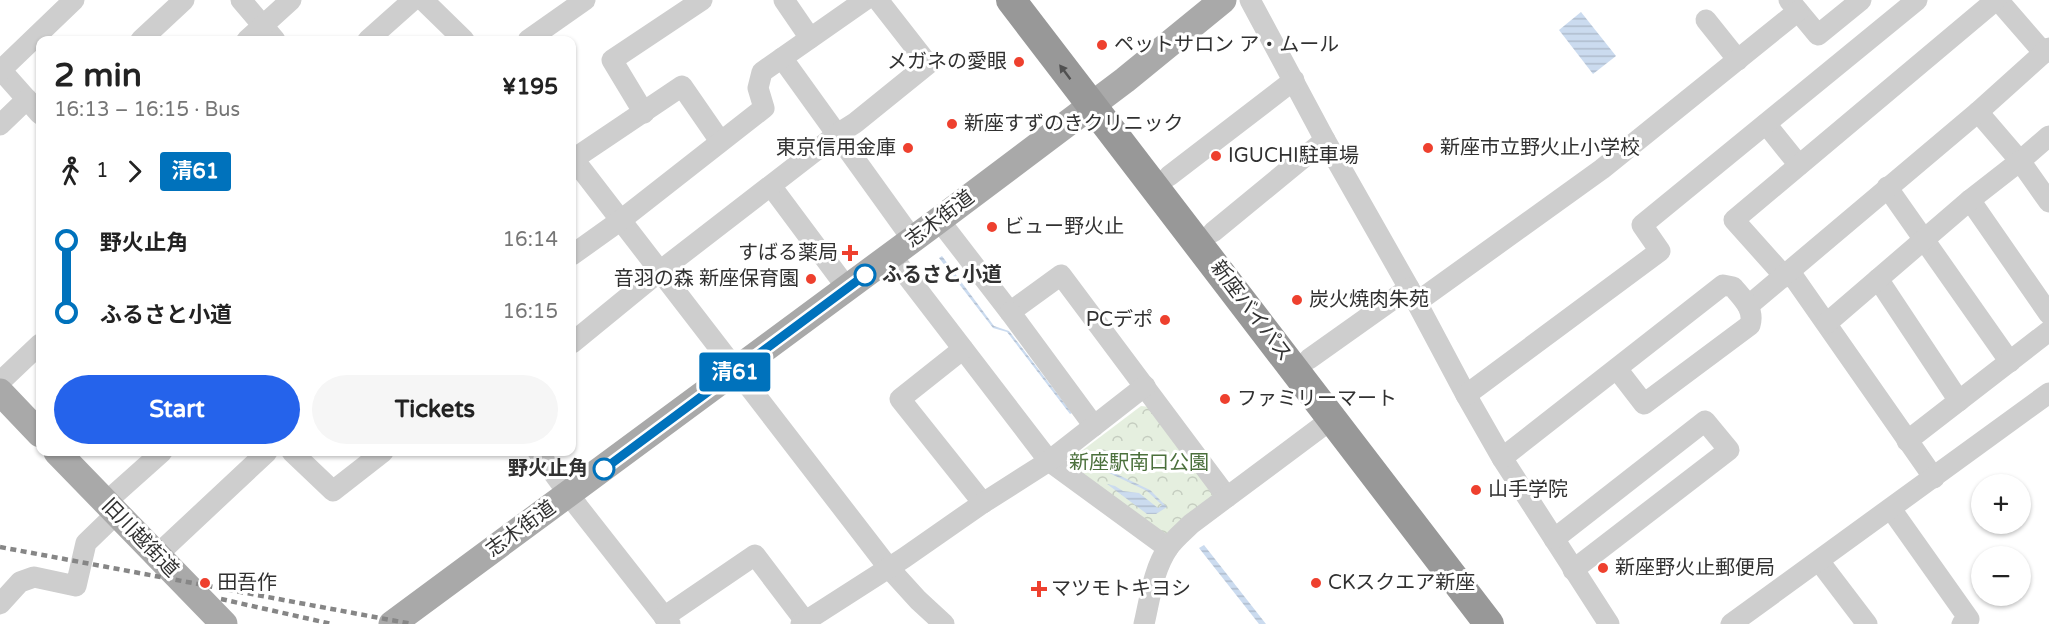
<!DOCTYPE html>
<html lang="en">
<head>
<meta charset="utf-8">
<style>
	body { margin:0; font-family:"Varela Round","Noto Sans JP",sans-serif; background:#f6f6f6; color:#222; height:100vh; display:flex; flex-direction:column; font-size:22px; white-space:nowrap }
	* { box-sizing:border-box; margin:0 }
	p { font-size:20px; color:#767676 }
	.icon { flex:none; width:33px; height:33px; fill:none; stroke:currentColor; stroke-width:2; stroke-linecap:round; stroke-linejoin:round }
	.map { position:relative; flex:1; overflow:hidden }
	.drawer { position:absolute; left:36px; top:36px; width:540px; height:420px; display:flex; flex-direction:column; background:#fff; border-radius:12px; box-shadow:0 2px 4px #0004 }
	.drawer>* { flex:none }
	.badge { padding:0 12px; border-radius:4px; font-size:21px; line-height:39px }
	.fabs { position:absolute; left:1971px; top:474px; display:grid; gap:12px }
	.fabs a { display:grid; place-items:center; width:60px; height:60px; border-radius:50%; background:#fff; box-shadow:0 2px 4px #0004; font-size:30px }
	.map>.badge { position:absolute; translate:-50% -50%; box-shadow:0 0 0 3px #fff }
	.legs { display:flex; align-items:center; gap:9px; height:66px; padding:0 18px; font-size:20px }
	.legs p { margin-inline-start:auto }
	.overview { display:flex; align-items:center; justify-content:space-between; height:102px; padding:0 18px }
	h1 { font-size:33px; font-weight:700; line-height:45px }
	.primary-button { display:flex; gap:12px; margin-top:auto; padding:12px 18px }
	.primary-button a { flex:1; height:69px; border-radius:36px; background:#2563eb; color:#fff; font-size:24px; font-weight:700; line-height:69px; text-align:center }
	.primary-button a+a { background:#f6f6f6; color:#222 }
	ul { padding:0 18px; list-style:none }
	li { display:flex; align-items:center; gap:21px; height:72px; font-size:22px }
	li i { display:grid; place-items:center; width:9px; height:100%; margin:0 8px; background:currentColor }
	li i::after { content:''; width:15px; height:15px; margin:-8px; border:4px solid; border-radius:50%; background:#fff }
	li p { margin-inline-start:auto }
	li:first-child i { background:linear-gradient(#0000 50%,currentColor 0) }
	li:last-child i { background:linear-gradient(currentColor 50%,#0000 0) }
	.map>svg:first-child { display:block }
</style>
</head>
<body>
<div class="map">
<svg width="2049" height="624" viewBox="0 0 2049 624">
	<defs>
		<pattern id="park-crowns" width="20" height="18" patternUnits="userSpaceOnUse" patternTransform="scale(1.5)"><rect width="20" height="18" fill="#e5efdf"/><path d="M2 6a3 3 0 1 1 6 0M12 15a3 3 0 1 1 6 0" fill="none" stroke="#c5cdc0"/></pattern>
		<pattern id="water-rules" width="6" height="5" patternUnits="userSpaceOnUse" patternTransform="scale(1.5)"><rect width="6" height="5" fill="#cbdbef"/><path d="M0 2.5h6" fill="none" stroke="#afbccd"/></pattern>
	</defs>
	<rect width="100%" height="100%" fill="#fff"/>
	<polygon fill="url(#park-crowns)" points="1141,406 1151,407 1217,492 1169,538 1070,466 1071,459"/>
	<g fill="url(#water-rules)">
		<polygon points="1581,12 1616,56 1593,74 1559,30"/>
		<polygon points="942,256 994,326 1009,331 1072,413 1070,414 1007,332 993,328 939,258"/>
		<polygon points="1087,455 1089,455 1106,469 1150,490 1167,507 1156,514 1147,514 1107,484 1115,486 1123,491 1139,493 1158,508 1162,505 1147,491 1105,471"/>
		<polygon points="1204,545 1266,624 1259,624 1199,548"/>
	</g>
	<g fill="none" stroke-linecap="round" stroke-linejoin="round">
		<g stroke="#cecece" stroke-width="21">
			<polyline points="241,0 275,40"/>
			<polyline points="423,0 464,40"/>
			<polyline points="784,0 810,38"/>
			<polyline points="1250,0 1325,140 1409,288 1466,395 1502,458 1609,624"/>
			<polyline points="1789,0 1818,35 1861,0"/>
			<polyline points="1998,0 2044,53"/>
			<polyline points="1706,20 1738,60"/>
			<polyline points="141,40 184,0"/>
			<polyline points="247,40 291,0"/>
			<polyline points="368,40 413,0"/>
			<polyline points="528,40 585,0"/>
			<polyline points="782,58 913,240"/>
			<polyline points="0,69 40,114"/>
			<polyline points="1,70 74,0"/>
			<polyline points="1978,112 2020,161 2049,136"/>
			<polyline points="644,113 612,60 702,0"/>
			<polyline points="1766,124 1799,165"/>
			<polyline points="0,125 27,99"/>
			<polyline points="572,157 888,567 918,600 944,624"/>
			<polyline points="572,160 682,86 720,141"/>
			<polyline points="1169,176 1294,80"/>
			<polyline points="771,186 847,288"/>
			<polyline points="1887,187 2010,362"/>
			<polyline points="1970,200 2049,314"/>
			<polyline points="939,220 1010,312 1061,275 1227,497"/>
			<polyline points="1213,232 1325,140"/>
			<polyline points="572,255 621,220 764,108 758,88 762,72 865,0"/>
			<polyline points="891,255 1049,461 1168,548"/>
			<polyline points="1790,272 1934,478"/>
			<polyline points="1785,277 1734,220 1996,0"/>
			<polyline points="1878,279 1959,401"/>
			<polyline points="1417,302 1602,169 1798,11"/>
			<polyline points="1748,306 1978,112 2049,48"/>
			<polyline points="1010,312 1094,426"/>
			<polyline points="1827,323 1970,200 2020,161 2049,202"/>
			<polyline points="572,343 660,271 836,135 855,123 928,64 878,0"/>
			<polyline points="963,349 900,399 983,503"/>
			<polyline points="1309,359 1409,288"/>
			<polyline points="0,382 40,344"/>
			<polyline points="1466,395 1660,251 1642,225 1917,0"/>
			<polyline points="1907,441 2049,331"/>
			<polyline points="292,452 333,491 383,452"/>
			<polyline points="538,452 579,508 670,624"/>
			<path d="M1502,458L1723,285L1733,287C1742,298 1755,309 1750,325L1644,404L1617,369"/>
			<polyline points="106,502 162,452"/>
			<polyline points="1891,509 1969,619 1962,624"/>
			<polyline points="1554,539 1705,421 1729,450 1573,570"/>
			<polyline points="157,555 267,452"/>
			<polyline points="1819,561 1867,624"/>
			<polyline points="0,604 20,582 34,577 76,586 86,543 117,513"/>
			<polyline points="664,617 755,555 805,621"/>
			<polyline points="801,624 904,558 983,503 1049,461 1145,386"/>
			<path d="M1144,624C1150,599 1153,570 1168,548C1174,539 1183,532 1191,524L1333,418"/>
			<polyline points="1731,624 2049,393"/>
		</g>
		<g stroke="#a9a9a9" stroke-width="27">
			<polyline points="0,392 40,434"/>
			<polyline points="57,452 224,624"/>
			<polyline points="392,624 939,220 1125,80 1223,0"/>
		</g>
		<polyline stroke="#989898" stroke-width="30" points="1011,0 1489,624"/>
		<g stroke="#868686" stroke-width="4.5" stroke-dasharray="6 4.5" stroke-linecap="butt">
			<polyline points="0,547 412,624"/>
			<polyline points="221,599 332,624"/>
		</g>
	</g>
	<defs><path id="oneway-solid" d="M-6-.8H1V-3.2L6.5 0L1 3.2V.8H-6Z" transform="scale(1.5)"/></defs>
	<use fill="#505050" href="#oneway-solid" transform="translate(1065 72) rotate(-127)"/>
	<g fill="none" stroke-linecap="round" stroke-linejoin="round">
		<defs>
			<polyline id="line-1" points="604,469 865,275"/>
		</defs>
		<use href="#line-1" stroke="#fff" stroke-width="14"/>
		<use href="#line-1" stroke="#0072bc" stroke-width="9"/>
	</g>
	<g fill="#ee402e" stroke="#fff" stroke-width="2">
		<circle cx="1102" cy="45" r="6"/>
		<circle cx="1019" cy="62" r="6"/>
		<circle cx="952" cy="124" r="6"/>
		<circle cx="908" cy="148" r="6"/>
		<circle cx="1428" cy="148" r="6"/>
		<circle cx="1216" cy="156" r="6"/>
		<circle cx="992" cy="227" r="6"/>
		<path d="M847 244h6v6h6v6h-6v6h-6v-6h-6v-6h6z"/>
		<circle cx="811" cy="279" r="6"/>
		<circle cx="1297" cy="300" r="6"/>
		<circle cx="1165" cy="320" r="6"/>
		<circle cx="1225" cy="399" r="6"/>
		<circle cx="1476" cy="490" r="6"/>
		<circle cx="1603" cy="568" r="6"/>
		<circle cx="205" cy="583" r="6"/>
		<circle cx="1316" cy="583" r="6"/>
		<path d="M1036 580h6v6h6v6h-6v6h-6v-6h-6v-6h6z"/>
	</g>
	<g fill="#fff" stroke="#0072bc" stroke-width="3">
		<circle cx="865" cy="275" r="10"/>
		<circle cx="604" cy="469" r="10"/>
	</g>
	<g text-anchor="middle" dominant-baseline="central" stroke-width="6" stroke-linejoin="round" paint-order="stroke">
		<g font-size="20" fill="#313131" stroke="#fff" text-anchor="start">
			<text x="1114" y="45">ペットサロン ア・ムール</text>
			<text x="1007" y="62" text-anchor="end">メガネの愛眼</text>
			<text x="964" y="124">新座すずのきクリニック</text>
			<text x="896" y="148" text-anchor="end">東京信用金庫</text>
			<text x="1440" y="148">新座市立野火止小学校</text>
			<text x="1228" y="156">IGUCHI駐車場</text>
			<text x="1004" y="227">ビュー野火止</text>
			<text x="838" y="253" text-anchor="end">すばる薬局</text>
			<text x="799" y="279" text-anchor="end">音羽の森 新座保育園</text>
			<text x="1309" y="300">炭火焼肉朱苑</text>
			<text x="1153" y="320" text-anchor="end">PCデポ</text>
			<text x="1237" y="399">ファミリーマート</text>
			<text x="1488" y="490">山手学院</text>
			<text x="1615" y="568">新座野火止郵便局</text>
			<text x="217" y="583">田吾作</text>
			<text x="1328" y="583">CKスクエア新座</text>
			<text x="1051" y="589">マツモトキヨシ</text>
		</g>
		<g font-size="20" fill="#313131" stroke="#fff">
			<text transform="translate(940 219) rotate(-37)">志木街道</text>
			<text transform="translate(1251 311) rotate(53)">新座バイパス</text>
			<text transform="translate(521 529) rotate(-36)">志木街道</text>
			<text transform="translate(140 538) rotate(46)">旧川越街道</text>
		</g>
		<g font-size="20" font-weight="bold" fill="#313131" stroke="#fff" text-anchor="start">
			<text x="882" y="275">ふるさと小道</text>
			<text x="588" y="469" text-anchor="end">野火止角</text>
		</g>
		<g font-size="20" fill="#4b703c" stroke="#fff">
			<text x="1139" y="463">新座駅南口公園</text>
		</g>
	</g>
</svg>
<div class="fabs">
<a>+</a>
<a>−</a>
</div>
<b class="badge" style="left:735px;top:372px;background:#0072bc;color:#fff">清61</b>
<section class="drawer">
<div class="overview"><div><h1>2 min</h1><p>16:13 – 16:15 · Bus</p></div><b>¥195</b></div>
<div class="legs"><svg class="icon" aria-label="walk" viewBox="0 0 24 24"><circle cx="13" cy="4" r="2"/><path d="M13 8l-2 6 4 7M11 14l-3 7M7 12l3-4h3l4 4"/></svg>1<svg class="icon" aria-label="forward" viewBox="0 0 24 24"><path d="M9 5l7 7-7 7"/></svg><b class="badge" style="background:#0072bc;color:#fff">清61</b></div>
<ul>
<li><i style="color:#0072bc"></i><b>野火止角</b><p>16:14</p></li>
<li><i style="color:#0072bc"></i><b>ふるさと小道</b><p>16:15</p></li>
</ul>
<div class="primary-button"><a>Start</a><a>Tickets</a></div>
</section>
</div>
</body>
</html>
